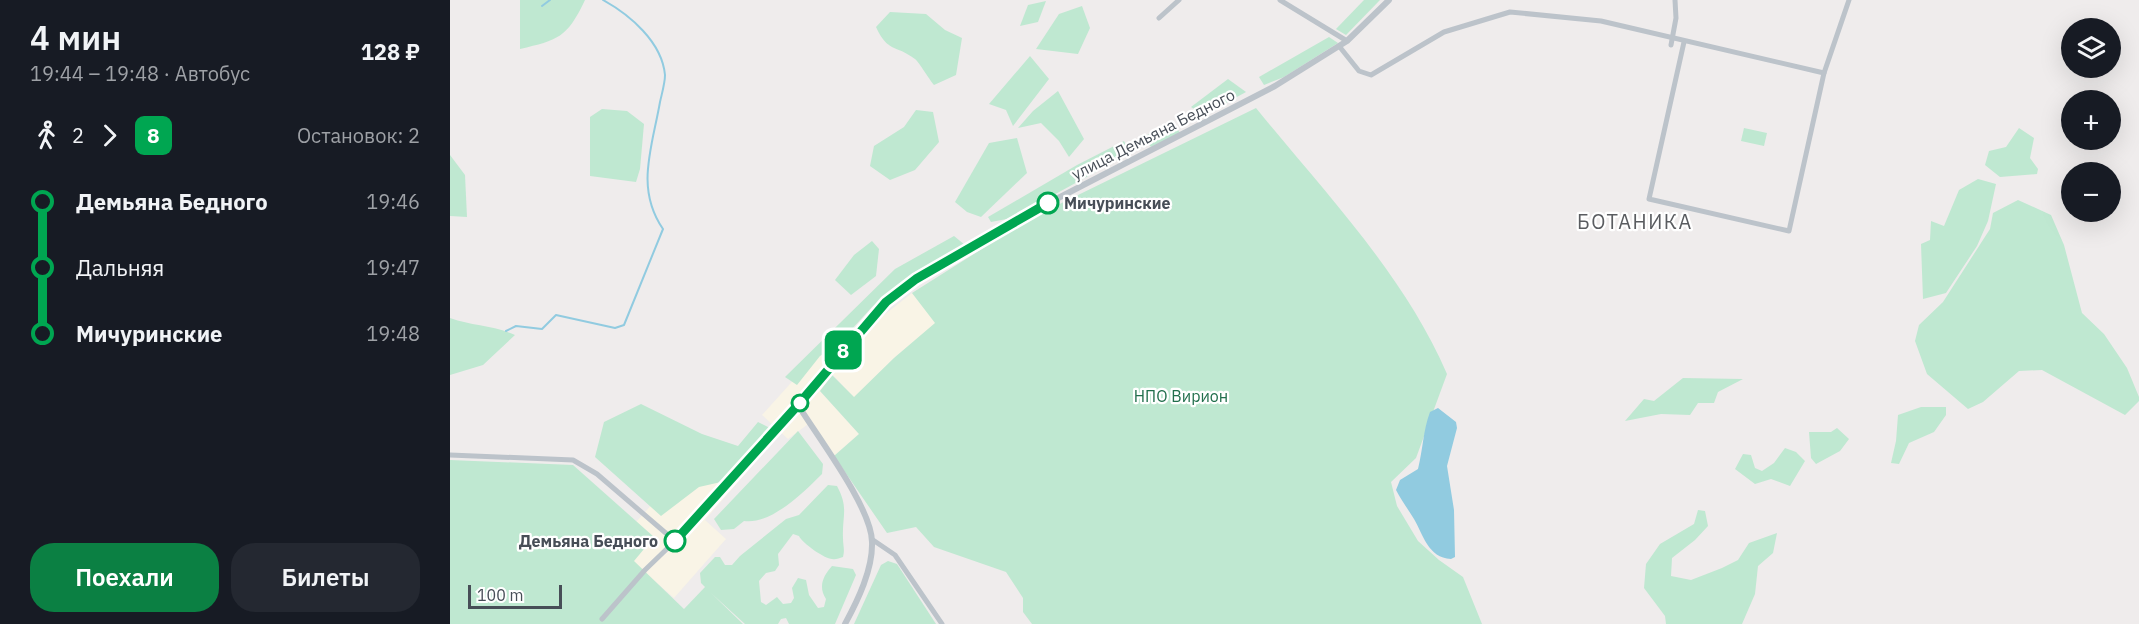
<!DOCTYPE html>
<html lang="ru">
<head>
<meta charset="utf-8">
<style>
	body { margin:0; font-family:"IBM Plex Sans",sans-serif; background:#242831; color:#f1f3f6; height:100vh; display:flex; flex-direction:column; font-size:22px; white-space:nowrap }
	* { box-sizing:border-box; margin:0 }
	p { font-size:20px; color:#9ea1a6 }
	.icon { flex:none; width:33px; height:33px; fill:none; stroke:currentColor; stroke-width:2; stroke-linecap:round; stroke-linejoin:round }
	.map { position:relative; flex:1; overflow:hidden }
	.sheet { display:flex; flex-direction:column; background:#171b24; width:450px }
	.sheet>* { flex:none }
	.badge { padding:0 12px; border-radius:9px; font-size:21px; line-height:39px }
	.buttons { position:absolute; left:1611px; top:18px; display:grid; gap:12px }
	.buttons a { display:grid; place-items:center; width:60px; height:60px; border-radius:50%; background:#171b24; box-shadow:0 6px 24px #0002; font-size:30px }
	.scale { position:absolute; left:18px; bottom:15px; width:94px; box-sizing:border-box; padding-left:6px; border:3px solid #474e57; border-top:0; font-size:16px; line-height:21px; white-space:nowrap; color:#474e57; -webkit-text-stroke:4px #fff; paint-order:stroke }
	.map>.badge { position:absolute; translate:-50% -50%; box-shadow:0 0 0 3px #fff }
	.legs { display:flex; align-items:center; gap:9px; height:66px; padding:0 30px; font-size:20px }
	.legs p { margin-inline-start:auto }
	.headline { display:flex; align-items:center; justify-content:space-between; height:102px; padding:0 30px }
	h1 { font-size:33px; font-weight:600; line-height:45px }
	.action { display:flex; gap:12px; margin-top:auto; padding:12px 30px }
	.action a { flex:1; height:69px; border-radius:24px; background:#0b8043; color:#fff; font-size:24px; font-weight:600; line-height:69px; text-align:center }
	.action a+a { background:#242831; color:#f1f3f6 }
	ul { padding:0 30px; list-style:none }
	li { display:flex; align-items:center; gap:21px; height:66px; font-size:22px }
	li i { display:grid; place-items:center; width:9px; height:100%; margin:0 8px; background:currentColor }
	li i::after { content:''; width:15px; height:15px; margin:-8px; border:4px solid; border-radius:50%; background:#171b24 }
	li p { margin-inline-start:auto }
	li:first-child i { background:linear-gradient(#0000 50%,currentColor 0) }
	li:last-child i { background:linear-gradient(currentColor 50%,#0000 0) }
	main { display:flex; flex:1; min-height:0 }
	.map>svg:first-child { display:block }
</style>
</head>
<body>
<main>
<section class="sheet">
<div class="headline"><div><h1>4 мин</h1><p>19:44 – 19:48 · Автобус</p></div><b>128 ₽</b></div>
<div class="legs"><svg class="icon" aria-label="walk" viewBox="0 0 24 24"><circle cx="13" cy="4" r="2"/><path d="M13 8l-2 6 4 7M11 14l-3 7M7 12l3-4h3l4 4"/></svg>2<svg class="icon" aria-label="forward" viewBox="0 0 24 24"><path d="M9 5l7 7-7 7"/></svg><b class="badge" style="background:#00a651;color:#fff">8</b><p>Остановок: 2</p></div>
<ul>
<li><i style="color:#00a651"></i><b>Демьяна Бедного</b><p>19:46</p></li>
<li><i style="color:#00a651"></i><span>Дальняя</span><p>19:47</p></li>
<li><i style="color:#00a651"></i><b>Мичуринские</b><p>19:48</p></li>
</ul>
<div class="action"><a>Поехали</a><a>Билеты</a></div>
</section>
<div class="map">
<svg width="1689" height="624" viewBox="0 0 1689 624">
	<rect width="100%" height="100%" fill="#efecec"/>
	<g fill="#f9f4e6">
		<polygon points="462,293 486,323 444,358 404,398 383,375 370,391 409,434 384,456 361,422 338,439 312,415 376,344 394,357 419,327"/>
		<polygon points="278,445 302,466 255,520 276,539 224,598 181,560 186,522 213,492 227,504"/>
	</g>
	<g fill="#bfe8d1">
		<path d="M70,0H135C117,38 108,40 70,49Z"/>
		<polygon points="914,0 930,0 896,35 886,29"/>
		<polygon points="596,1 588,22 570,26 578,5"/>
		<polygon points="632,6 640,28 628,54 586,49 609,14"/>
		<path d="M440,12L476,14L495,30L512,38L506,75L484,85C479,79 469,62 465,59C445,44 438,53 426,27Z"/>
		<polygon points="879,37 888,43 834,77 814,85 809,77"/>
		<polygon points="580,56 599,79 563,126 556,110 539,104"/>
		<polygon points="778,79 796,92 754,115 741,107"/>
		<polygon points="608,91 634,139 619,157 609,141 591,123 568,128 583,111"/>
		<path d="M806,108C874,192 954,274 997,374L966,458L941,482L947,506L968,541L989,560L1013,577L1032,624H582L573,612V598L556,572L484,547L466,527L437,533L384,456L409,434L370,391L382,375L404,397L444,358L485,323L462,293L581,218Z"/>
		<polygon points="152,109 177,111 194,124 190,169 186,182 140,176 140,117"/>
		<polygon points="466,110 483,112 489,142 465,170 440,180 420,166 424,146 454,127"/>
		<polygon points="723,123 730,133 701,147 693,137"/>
		<polygon points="1294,128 1317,133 1314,146 1291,141"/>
		<polygon points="1569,128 1584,138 1580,158 1588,169 1587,174 1550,177 1535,165 1539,151 1556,147"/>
		<polygon points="567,138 577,173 531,217 517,212 505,202 539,143"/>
		<polygon points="674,141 680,153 562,218 541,222 538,217 627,165"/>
		<polygon points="0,155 15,175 17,217 0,216"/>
		<polygon points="1528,179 1546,184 1538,221 1527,246 1496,293 1473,299 1471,244 1480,240 1481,221 1494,226 1509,190"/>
		<polygon points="1568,200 1601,215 1614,245 1632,313 1654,334 1677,368 1689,397 1689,401 1675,415 1592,370 1569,371 1533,402 1518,409 1477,374 1465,341 1469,325 1493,302 1540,229 1543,213"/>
		<polygon points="504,236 515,245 448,285 422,307 391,341 370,356 347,385 335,377 445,269"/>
		<polygon points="422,241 429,249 426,276 401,295 385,280 404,255"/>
		<path d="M0,318C22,326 43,325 65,335L33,365L0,375Z"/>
		<polygon points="1233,378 1293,379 1268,392 1264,403 1248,403 1240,415 1211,414 1175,421 1194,399 1204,401"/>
		<polygon points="191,404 252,434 288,446 308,422 320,428 271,482 249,487 211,516 145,457 154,422"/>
		<polygon points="1471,407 1496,407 1496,415 1484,432 1459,443 1449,464 1441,463 1446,441 1448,415"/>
		<polygon points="1387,428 1399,439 1390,451 1366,464 1361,458 1359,432 1381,432"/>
		<path d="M348,431L373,464L372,474C354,492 321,525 294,521L284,529L271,530L264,519Z"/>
		<polygon points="1335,448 1346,452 1355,461 1340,486 1321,479 1305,484 1285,469 1293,454 1301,455 1305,468 1312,471 1324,463"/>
		<path d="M0,460L123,465L204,537L184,561L234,609L255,587L251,583L250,573L265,557H270L275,565H282L290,556L336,519L349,515L378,485L387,486C399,508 392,516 393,538C393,546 395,549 393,557C389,558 386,560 382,559C375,559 352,543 349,536L343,534L328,554L329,565L325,571L316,573L309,581L311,602L316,605L327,597L333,604L341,603L344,598L342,588L348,578L356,580L359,595L368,608L374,607L376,599C368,587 373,576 382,566L403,569L406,575L385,624H339L336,618L331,619L328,624H295L261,593L293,624H0Z"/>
		<polygon points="1248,510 1255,511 1258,526 1245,540 1222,558 1221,576 1241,580 1272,568 1288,560 1299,543 1327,533 1323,553 1308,566 1305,594 1292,624 1216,624 1215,616 1194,588 1196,564 1210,544 1244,524"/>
		<polygon points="438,561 447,564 486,624 404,624 431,565"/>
	</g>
	<path fill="#91cbe0" d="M988,408L1006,422L1007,428L997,466L1004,510L1005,557L1001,559C978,558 973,534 964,519C958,509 951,500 946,490L950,480L968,469C973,449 973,431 980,412Z"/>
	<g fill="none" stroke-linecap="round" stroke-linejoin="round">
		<g stroke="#91cbe0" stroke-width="2">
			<polyline points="92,6 100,0"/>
			<path d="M56,331L66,326L92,329L106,315L165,328L174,325L213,229C185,188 202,148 210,102C212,93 215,83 215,75C212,42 180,15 153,0"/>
		</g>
		<g stroke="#bcc3ca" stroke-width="5">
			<polyline points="830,0 897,41"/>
			<polyline points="709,18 729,0"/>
			<polyline points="1234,42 1199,199 1339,231 1374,73 1399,0"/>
			<polyline points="1221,45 1226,18 1225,0"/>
			<polyline points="889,46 909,71 921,75 994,32 1060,12 1151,21 1374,73"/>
			<polyline points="0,455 123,460 147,474 225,541 195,570 152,619"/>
			<polyline points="423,540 445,555 492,624"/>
		</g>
		<g stroke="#bcc3ca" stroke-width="6">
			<path d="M348,405C367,436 422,508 422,542C423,569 408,600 395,624"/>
			<polyline points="225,541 348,405 436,302 466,279 585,210 825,86 897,41 939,0"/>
		</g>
	</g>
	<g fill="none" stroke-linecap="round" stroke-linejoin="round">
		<defs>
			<polyline id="line-1" points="225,541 348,405 436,302 466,279 598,203"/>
		</defs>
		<use href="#line-1" stroke="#fff" stroke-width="14"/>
		<use href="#line-1" stroke="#00a651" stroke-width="9"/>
	</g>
	<g fill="#fff" stroke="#00a651" stroke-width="3">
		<circle cx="598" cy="203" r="10"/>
		<circle cx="350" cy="403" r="8"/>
		<circle cx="225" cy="541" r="10"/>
	</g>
	<g text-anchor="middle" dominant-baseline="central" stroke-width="4.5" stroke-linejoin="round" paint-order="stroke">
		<g font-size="16" fill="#474e57" stroke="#fff">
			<text transform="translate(703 134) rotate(-27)">улица Демьяна Бедного</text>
		</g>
		<g font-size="16" font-weight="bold" fill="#474e57" stroke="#fff" text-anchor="start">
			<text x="614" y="203">Мичуринские</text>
			<text x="208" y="541" text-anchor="end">Демьяна Бедного</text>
		</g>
		<g font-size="16" fill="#216f4c" stroke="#fff">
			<text x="731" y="396">НПО Вирион</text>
		</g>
		<g font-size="20" letter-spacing="1.5" fill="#5a5c60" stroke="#fff">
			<text x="1185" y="221">БОТАНИКА</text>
		</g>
	</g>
</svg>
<div class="buttons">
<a><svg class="icon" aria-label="layers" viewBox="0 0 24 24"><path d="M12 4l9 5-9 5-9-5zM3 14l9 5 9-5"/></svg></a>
<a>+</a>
<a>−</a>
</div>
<div class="scale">100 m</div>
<b class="badge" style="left:393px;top:350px;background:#00a651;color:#fff">8</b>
</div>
</main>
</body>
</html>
